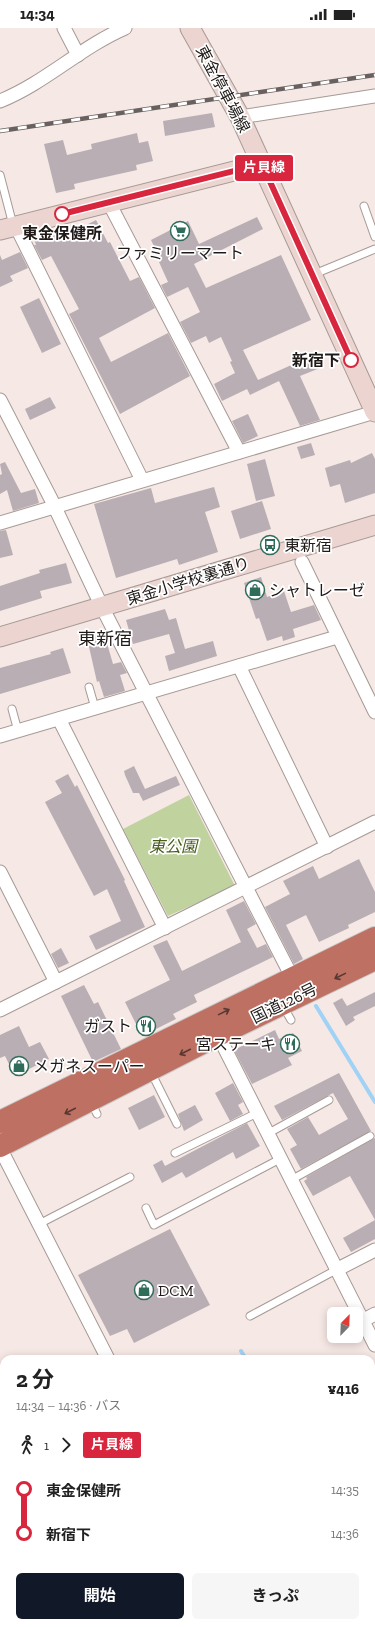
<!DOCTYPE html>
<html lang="ja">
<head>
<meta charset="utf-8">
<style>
	body { margin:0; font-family:"Zilla Slab","Noto Sans JP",serif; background:#f6f6f6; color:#222; height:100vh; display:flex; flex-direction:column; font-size:15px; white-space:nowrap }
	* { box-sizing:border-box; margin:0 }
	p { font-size:13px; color:#767676 }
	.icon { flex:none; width:22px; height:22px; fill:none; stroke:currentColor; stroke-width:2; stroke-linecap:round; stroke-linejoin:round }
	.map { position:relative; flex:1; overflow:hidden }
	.side { position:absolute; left:0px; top:1327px; width:375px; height:272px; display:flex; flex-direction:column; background:#fff; border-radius:12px 12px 0 0; box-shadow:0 2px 10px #0003 }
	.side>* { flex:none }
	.badge { padding:0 8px; border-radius:3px; font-size:14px; line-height:26px }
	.needle { width:26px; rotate:23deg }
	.controls { position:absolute; left:327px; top:1279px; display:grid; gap:8px }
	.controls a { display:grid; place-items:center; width:36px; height:36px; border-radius:6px; background:#fff; box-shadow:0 2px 10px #0003; font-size:20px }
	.map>.badge { position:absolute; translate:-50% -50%; box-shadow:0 0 0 2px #fff }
	.legs { display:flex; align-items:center; gap:6px; height:44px; padding:0 16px; font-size:13px }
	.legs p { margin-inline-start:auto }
	.head { display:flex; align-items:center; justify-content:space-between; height:68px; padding:0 16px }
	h1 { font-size:22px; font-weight:700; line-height:30px }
	.primary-button { display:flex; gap:8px; margin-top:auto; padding:8px 16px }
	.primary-button a { flex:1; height:46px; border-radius:6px; background:#111827; color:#fff; font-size:16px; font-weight:700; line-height:46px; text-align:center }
	.primary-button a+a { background:#f6f6f6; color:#222 }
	ul { padding:0 16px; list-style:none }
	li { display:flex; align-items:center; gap:14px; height:44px; font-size:15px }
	li i { display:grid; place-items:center; width:6px; height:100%; margin:0 5px; background:currentColor }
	li i::after { content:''; width:10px; height:10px; margin:-5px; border:3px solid; border-radius:50%; background:#fff }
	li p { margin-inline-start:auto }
	li:first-child i { background:linear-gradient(#0000 50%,currentColor 0) }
	li:last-child i { background:linear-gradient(currentColor 50%,#0000 0) }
	.status { display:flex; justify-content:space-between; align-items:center; height:28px; padding:0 20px; background:#fff; direction:ltr }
	.status svg { height:11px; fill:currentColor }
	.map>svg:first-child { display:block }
</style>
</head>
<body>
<div class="status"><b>14:34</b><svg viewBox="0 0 49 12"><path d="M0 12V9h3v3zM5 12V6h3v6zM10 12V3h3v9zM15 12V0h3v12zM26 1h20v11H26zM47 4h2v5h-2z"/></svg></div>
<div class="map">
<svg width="375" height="1599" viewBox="0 0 375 1599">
	<rect width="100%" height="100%" fill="#f6e8e4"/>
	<polygon fill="#c0d39f" points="189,767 235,858 168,888 123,801"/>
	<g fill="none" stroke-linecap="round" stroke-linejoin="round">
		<g stroke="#a0d2f6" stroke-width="4">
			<polyline points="316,978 375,1074"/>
			<polyline points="241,1323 246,1331"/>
			<polyline points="371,1571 375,1578"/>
		</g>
	</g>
	<g fill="#baaeb5">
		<polygon points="212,85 215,99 165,108 163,93"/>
		<polygon points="137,105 139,115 148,113 153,133 136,137 137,142 74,156 75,161 56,165 44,116 63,112 67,127 92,121 91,116"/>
		<polygon points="257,189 263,201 194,236 206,260 281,227 311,292 243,322 258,352 298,334 297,332 313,324 320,340 300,348 320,392 300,398 279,353 250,367 247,361 222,373 214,356 235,345 230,334 232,333 221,309 209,315 206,308 191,315 180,294 200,284 188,259 167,269 161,257 168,254 159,234 161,233 151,212 188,193 199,216"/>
		<polygon points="96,192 108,215 110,214 130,253 139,249 155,280 99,310 111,334 168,305 190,348 120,386 69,286 79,281 51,228 42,232 34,217 36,217 34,211 65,205 67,207"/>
		<polygon points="20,224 28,240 10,248 13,253 0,259 0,227 2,232"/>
		<polygon points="39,270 61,316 42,325 20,279"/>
		<polygon points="50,369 56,380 30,392 25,381"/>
		<polygon points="248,386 258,408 243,415 232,393"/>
		<polygon points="311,415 315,427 301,431 297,419"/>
		<polygon points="372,425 375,431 375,465 345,475 340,456 330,459 325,440 350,432 351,435"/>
		<polygon points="265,431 275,468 256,473 247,436"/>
		<polygon points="5,434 21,465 35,461 39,475 13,483 7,462 0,466 0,447 2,446 0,436"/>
		<polygon points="214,459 220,479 205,484 218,524 179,537 177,531 116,550 94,476 151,460 155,475"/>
		<polygon points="262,473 271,501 240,511 231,483"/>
		<polygon points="6,502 13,527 0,530 0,503"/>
		<polygon points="66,535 72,555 40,563 42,570 0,583 0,558 40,545 39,542"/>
		<polygon points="261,549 267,569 284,563 291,584 314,577 321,592 293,601 295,609 283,613 282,608 267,613 259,590 256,591 244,555"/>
		<polygon points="165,581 169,592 176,590 185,621 213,613 217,628 169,643 165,628 175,625 169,606 133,616 126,592"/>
		<polygon points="104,605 113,636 121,634 127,645 120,647 125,663 104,669 99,653 97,654 87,610"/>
		<polygon points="63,620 71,645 0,666 0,640 51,626 50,624"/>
		<polygon points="134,738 145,761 176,748 180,757 143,773 139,765 133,765 125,747 124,743"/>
		<polygon points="68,746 75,759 77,757 125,852 124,853 145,899 96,922 89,908 121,893 107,861 94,868 45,774 62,765 55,753"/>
		<polygon points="359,831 375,864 375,884 348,897 349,900 319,914 306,887 286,897 303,931 294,936 265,879 290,866 283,853 313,838 319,851"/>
		<polygon points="244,873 256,896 247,901 257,920 266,916 273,929 194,967 197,974 173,986 176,991 142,1008 125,974 170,952 153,918 167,912 182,943 241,914 226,882"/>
		<polygon points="61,920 69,935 58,940 51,926"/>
		<polygon points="84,957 94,976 98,974 121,1021 93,1034 61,968"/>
		<polygon points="375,964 375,978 353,989 355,992 346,998 333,975 342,970 347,978"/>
		<polygon points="19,998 29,1019 40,1014 49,1031 15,1048 5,1028 0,1030 0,1007"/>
		<polygon points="275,1002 279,1011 293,1005 302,1023 288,1030 292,1037 252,1056 234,1022"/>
		<polygon points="339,1045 371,1103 301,1141 290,1121 297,1117 287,1101 308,1089 319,1107 348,1091 333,1065 282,1092 274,1078"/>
		<polygon points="233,1055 243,1074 238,1077 243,1086 230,1093 215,1065"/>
		<polygon points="154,1067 165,1089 139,1102 128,1080"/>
		<polygon points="195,1077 203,1092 184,1103 178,1086"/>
		<polygon points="247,1095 260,1118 236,1131 233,1124 186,1150 182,1144 162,1155 153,1137 162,1132 165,1138"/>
		<polygon points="375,1110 375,1192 350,1148 313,1168 304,1153 307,1151 306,1149"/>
		<polygon points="375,1192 375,1211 351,1224 343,1210"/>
		<polygon points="170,1201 210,1277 134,1315 127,1301 110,1308 78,1247"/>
	</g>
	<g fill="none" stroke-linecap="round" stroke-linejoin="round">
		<defs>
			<g id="lane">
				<polyline points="0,147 13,197"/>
				<polyline points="364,178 375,209"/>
				<polyline points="312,247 375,221"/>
				<polyline points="89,659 95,680"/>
				<polyline points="12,681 18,703"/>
				<polyline points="283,978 291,992"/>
				<polyline points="151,1044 177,1096"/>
				<polyline points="91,1074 97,1086"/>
				<polyline points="267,1106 329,1072"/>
				<polyline points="175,1125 257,1085"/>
				<polyline points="291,1152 370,1108"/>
				<polyline points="146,1180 154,1197 280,1131"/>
				<polyline points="39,1196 130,1149"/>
				<polyline points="250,1288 336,1242"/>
			</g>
			<g id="street">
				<polyline points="64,0 78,27"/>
				<path d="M0,73C45,55 81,19 125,0"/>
				<polyline points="240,89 375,68"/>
				<polyline points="108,173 239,424"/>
				<polyline points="16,198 142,452"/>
				<polyline points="0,372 51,471 102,579 293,951"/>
				<polyline points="0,495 375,384"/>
				<polyline points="302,534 375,684"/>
				<polyline points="239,638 327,819"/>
				<polyline points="59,691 165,900"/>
				<polyline points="0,708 337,609"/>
				<polyline points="0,844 56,954"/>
				<polyline points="0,982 375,794"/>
				<polyline points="218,1007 375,1317"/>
				<polyline points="0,1120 108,1331"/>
				<polyline points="336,1242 375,1222"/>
				<polyline points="362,1293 375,1286"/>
				<polyline points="243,1595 245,1599"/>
				<polyline points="352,1595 354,1599"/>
				<polyline points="304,1599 312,1595"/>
			</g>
			<g id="secondary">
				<polyline points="190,0 240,89 375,384"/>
				<polyline points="0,202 262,136"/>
				<polyline points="0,609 375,497"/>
			</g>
			<g id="highway">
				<polyline points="0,1094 375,910"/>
				<polyline points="0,1118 218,1007 375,931"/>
			</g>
		</defs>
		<use href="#lane" stroke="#a69a96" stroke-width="9"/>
		<use href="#street" stroke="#a69a96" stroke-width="15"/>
		<use href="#secondary" stroke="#a69a96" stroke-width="21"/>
		<use href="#highway" stroke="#c9c8c8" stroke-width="24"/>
		<use href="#lane" stroke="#fff" stroke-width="7"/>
		<use href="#street" stroke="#fff" stroke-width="13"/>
		<use href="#secondary" stroke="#ecd4d0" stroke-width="19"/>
		<use href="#highway" stroke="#be7062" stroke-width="22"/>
		<defs>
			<polyline id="rail" points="0,103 375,47"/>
		</defs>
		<use href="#rail" stroke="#69615f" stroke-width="4.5"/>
		<use href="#rail" stroke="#fff" stroke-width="3" stroke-dasharray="9" stroke-linecap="butt"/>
	</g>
	<defs><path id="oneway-shaft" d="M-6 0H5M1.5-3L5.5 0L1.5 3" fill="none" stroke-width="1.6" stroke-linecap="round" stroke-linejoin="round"/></defs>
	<g stroke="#573832">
		<use href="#oneway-shaft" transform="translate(340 948) rotate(154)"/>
		<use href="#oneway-shaft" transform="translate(224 984) rotate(-26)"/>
		<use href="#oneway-shaft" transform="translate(185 1024) rotate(153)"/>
		<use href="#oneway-shaft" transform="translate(70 1083) rotate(153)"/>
	</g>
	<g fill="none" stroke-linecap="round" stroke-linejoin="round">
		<defs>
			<polyline id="line-1" points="62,186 262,136 351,332"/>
		</defs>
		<use href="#line-1" stroke="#fff" stroke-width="9"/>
		<use href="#line-1" stroke="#d7263d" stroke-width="6"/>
	</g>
	<defs>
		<symbol id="supermarket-ring" viewBox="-11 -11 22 22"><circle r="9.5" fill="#fff" stroke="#2f6d5a" stroke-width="1.5"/><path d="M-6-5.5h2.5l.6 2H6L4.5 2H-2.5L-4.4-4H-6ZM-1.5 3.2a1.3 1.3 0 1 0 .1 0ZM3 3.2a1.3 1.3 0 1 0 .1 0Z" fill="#2f6d5a"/></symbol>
		<symbol id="bus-ring" viewBox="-11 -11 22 22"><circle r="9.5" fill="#fff" stroke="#2f6d5a" stroke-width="1.5"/><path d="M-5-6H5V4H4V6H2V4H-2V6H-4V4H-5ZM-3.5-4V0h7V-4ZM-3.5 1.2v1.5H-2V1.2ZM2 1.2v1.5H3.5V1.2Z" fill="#2f6d5a"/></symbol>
		<symbol id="shop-ring" viewBox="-11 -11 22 22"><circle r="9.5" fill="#fff" stroke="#2f6d5a" stroke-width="1.5"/><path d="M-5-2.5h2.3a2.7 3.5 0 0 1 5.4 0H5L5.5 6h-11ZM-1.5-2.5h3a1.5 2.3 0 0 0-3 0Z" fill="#2f6d5a"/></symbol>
		<symbol id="restaurant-ring" viewBox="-11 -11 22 22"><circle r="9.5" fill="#fff" stroke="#2f6d5a" stroke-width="1.5"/><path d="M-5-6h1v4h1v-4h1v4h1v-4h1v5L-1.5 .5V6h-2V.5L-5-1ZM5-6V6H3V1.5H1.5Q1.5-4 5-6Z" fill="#2f6d5a"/></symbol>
	</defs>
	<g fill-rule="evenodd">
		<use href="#supermarket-ring" x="169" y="192" width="22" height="22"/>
		<use href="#bus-ring" x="259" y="506" width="22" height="22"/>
		<use href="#shop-ring" x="244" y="551" width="22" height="22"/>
		<use href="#restaurant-ring" x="135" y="987" width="22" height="22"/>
		<use href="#restaurant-ring" x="279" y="1005" width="22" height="22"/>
		<use href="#shop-ring" x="8" y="1027" width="22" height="22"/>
		<use href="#shop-ring" x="133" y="1251" width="22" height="22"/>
	</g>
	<g fill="#fff" stroke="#d7263d" stroke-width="2">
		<circle cx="62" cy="186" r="7"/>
		<circle cx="351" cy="332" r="7"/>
	</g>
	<g text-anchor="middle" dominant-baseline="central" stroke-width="3.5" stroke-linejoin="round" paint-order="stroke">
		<g font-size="16" fill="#1f1a18" stroke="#fff">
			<text transform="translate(223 61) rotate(62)">東金停車場線</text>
			<text transform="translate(188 553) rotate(-17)">東金小学校裏通り</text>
			<text transform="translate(284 975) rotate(-26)">国道126号</text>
		</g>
		<g font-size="16" font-weight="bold" fill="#1f1a18" stroke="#fff">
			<text x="62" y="205">東金保健所</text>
			<text x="340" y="332" text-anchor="end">新宿下</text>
		</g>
		<g font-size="16" fill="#1f1a18" stroke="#fff" text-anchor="start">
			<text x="180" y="225" text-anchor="middle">ファミリーマート</text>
			<text x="284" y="517">東新宿</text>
			<text x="269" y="562">シャトレーゼ</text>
			<text x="132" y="998" text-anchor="end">ガスト</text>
			<text x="276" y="1016" text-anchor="end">宮ステーキ</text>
			<text x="33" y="1038">メガネスーパー</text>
			<text x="158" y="1262">DCM</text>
		</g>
		<g font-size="16" font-style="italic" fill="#4a5d1f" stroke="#fff">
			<text x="173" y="818">東公園</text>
		</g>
		<g font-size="18" fill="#1f1a18" stroke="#fff">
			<text x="105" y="611">東新宿</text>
		</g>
	</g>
</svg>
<div class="controls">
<a><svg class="needle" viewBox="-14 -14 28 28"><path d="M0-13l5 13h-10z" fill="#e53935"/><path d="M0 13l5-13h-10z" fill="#767676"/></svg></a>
</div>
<b class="badge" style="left:264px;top:140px;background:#d7263d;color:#fff">片貝線</b>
<section class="side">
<div class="head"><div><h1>2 分</h1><p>14:34 – 14:36 · バス</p></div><b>¥416</b></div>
<div class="legs"><svg class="icon" aria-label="walk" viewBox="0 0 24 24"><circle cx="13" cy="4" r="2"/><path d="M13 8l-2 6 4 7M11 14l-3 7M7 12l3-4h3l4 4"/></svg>1<svg class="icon" aria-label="forward" viewBox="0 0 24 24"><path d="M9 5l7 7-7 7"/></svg><b class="badge" style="background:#d7263d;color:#fff">片貝線</b></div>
<ul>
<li><i style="color:#d7263d"></i><b>東金保健所</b><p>14:35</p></li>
<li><i style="color:#d7263d"></i><b>新宿下</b><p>14:36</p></li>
</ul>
<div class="primary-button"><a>開始</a><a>きっぷ</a></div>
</section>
</div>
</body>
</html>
